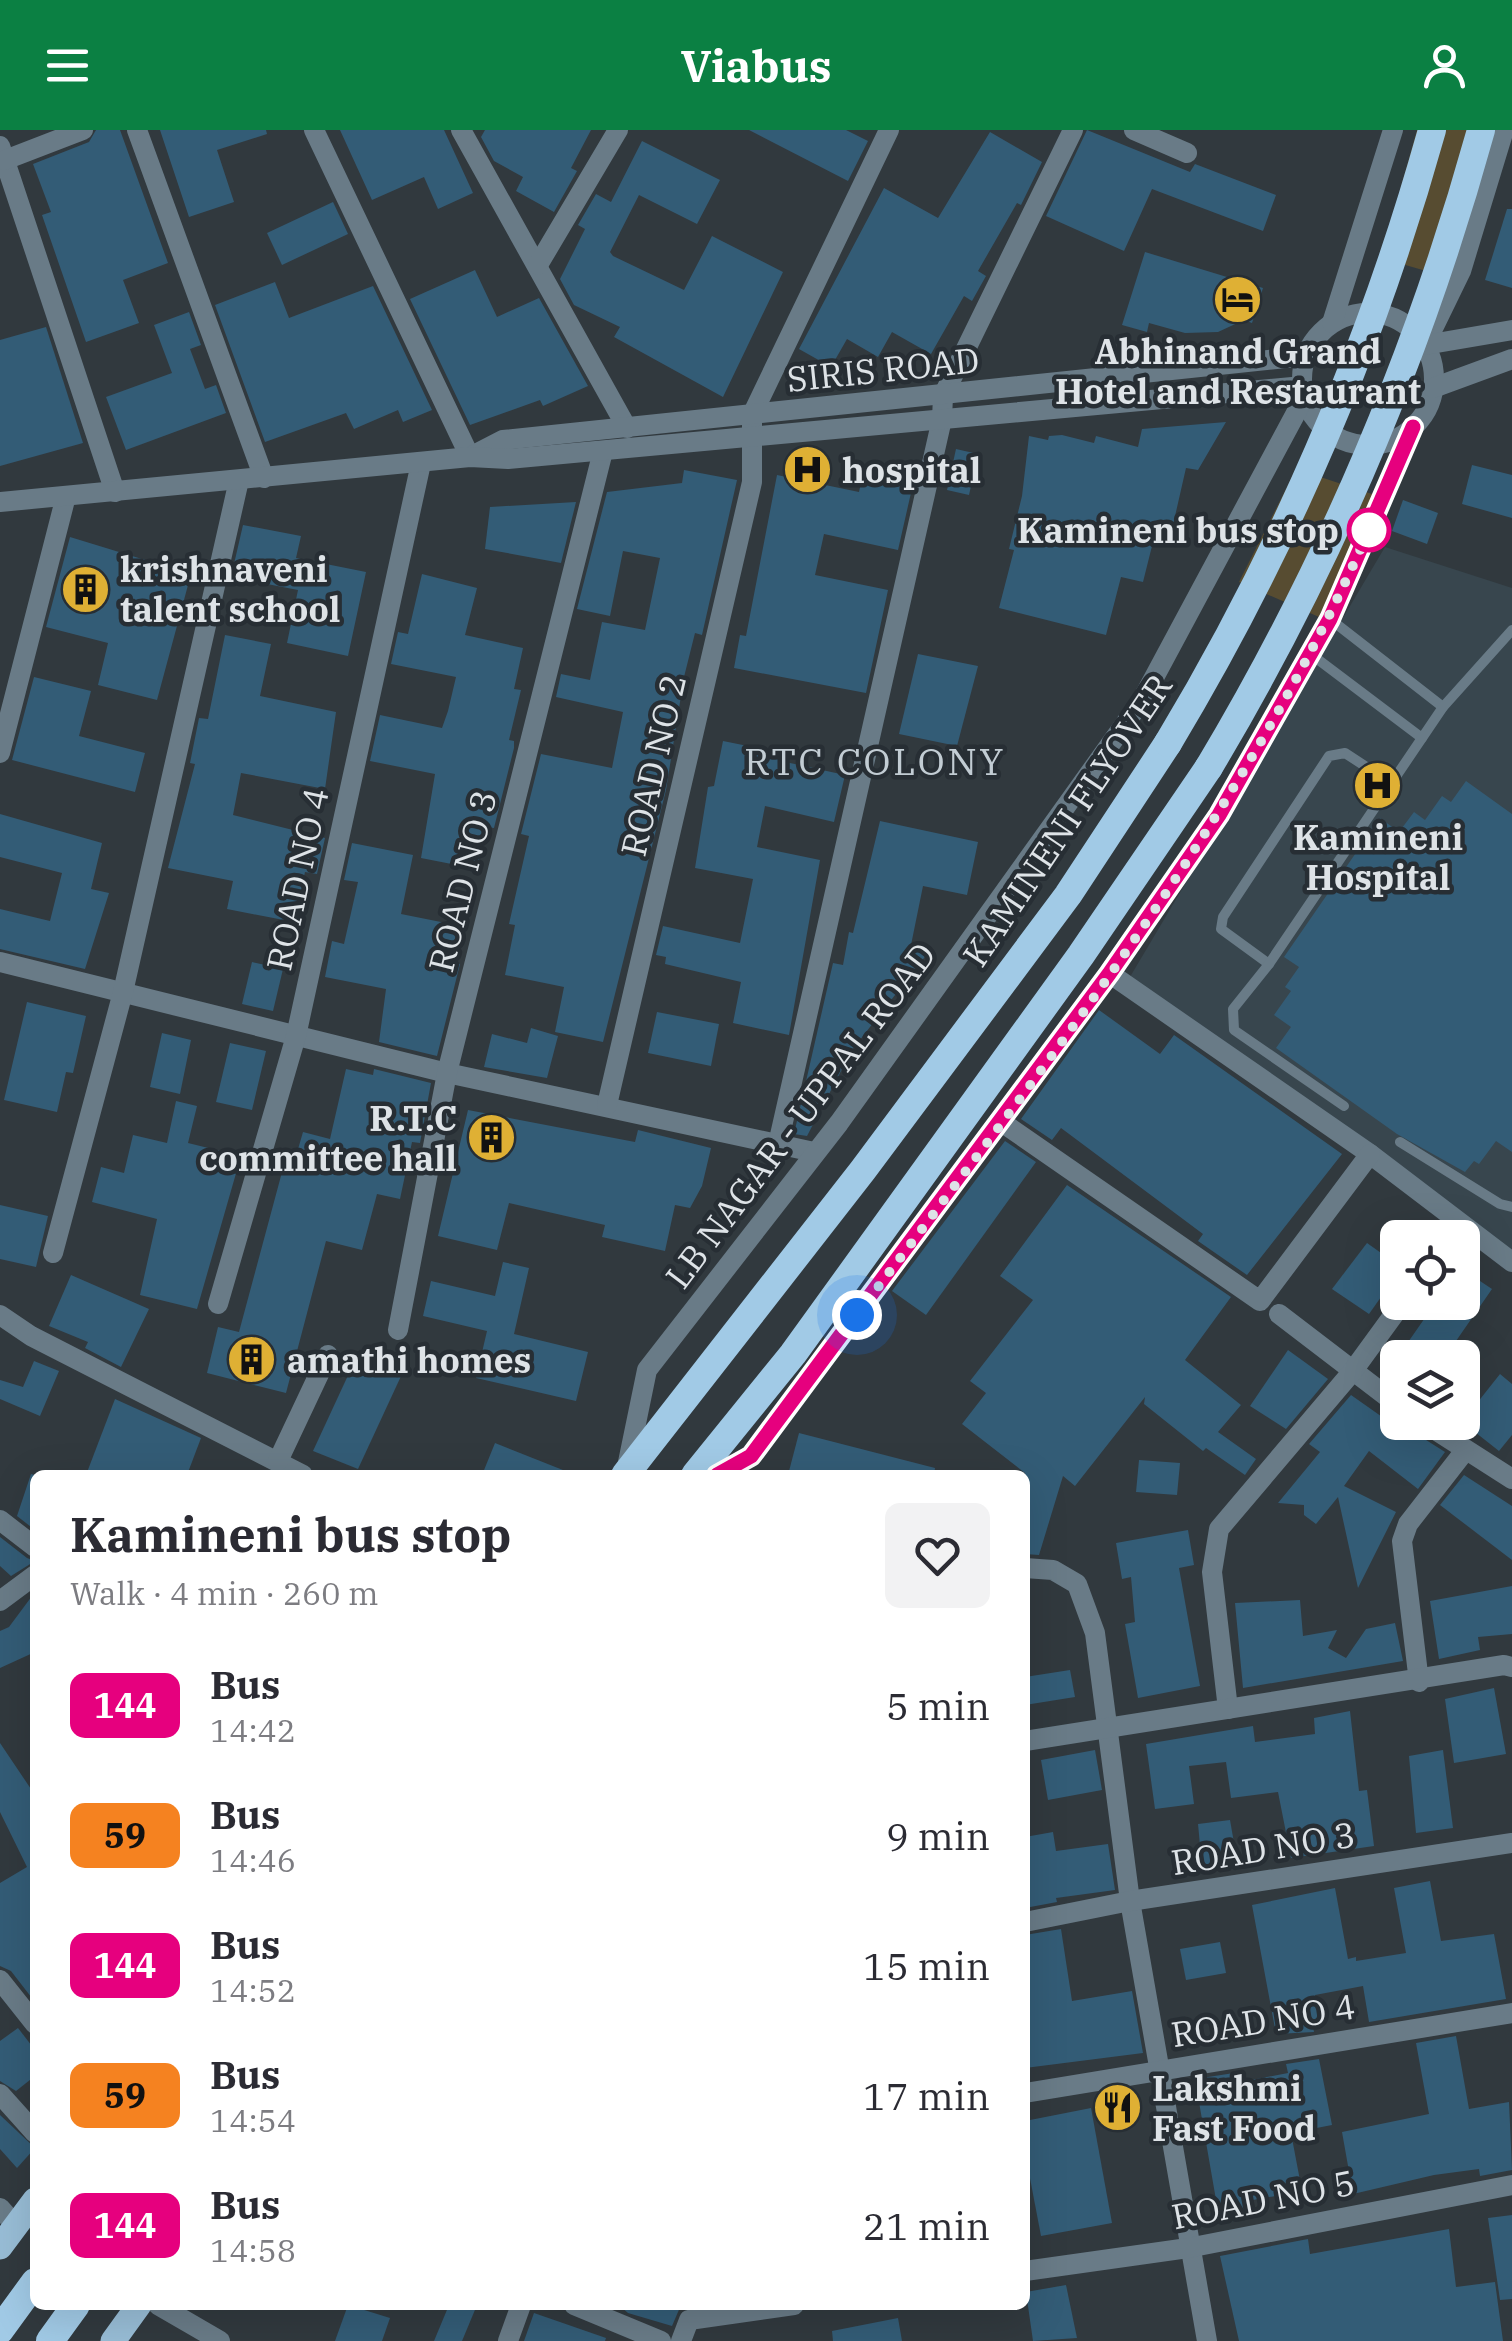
<!DOCTYPE html>
<html lang="en">
<head>
<meta charset="utf-8">
<style>
	body { margin:0; font-family:"IBM Plex Serif",serif; background:#f2f2f3; color:#2b2b33; height:100vh; display:flex; flex-direction:column; font-size:38px; white-space:nowrap }
	* { box-sizing:border-box; margin:0 }
	p { font-size:32px; color:#7c7c81 }
	.icon { flex:none; width:55px; height:55px; fill:none; stroke:currentColor; stroke-width:2; stroke-linecap:round; stroke-linejoin:round }
	.map { position:relative; flex:1; overflow:hidden }
	.sheet { position:absolute; left:30px; top:1340px; width:1000px; height:840px; display:flex; flex-direction:column; background:#fff; border-radius:15px; box-shadow:0 10px 40px #0002 }
	.sheet>* { flex:none }
	.badge { padding:0 20px; border-radius:15px; font-size:35px; line-height:65px }
	.fabs { position:absolute; left:1380px; top:1090px; display:grid; gap:20px }
	.fabs a { display:grid; place-items:center; width:100px; height:100px; border-radius:15px; background:#fff; box-shadow:0 10px 40px #0002; font-size:50px }
	.you { position:absolute; width:50px; height:50px; margin:-25px; border:8px solid #fff; border-radius:50%; background:#1a73e8; box-shadow:0 0 0 15px #1a73e833 }
	.map>.badge { position:absolute; translate:-50% -50%; box-shadow:0 0 0 5px #fff }
	.round { display:grid; place-items:center; flex:none; width:105px; height:105px; border-radius:15px; background:#f2f2f3 }
	.summary { display:flex; align-items:center; justify-content:space-between; height:170px; padding:0 40px }
	h1 { font-size:48px; font-weight:800; line-height:75px }
	ul { padding:0; list-style:none }
	li { display:flex; align-items:center; gap:30px; height:130px; padding:0 40px }
	li div { flex:1 }
	li b { display:block; font-size:38px }
	li em { font-style:normal }
	li .badge { min-width:110px; font-weight:700; text-align:center }
	header { display:flex; justify-content:space-between; align-items:center; height:130px; padding:0 40px; background:#0b8043; color:#fff; font-size:45px; font-weight:800 }
	.map>svg:first-child { display:block }
</style>
</head>
<body>
<header><svg class="icon" aria-label="menu" viewBox="0 0 24 24"><path d="M4 6h16M4 12h16M4 18h16"/></svg>Viabus<svg class="icon" aria-label="person" viewBox="0 0 24 24"><circle cx="12" cy="8" r="4"/><path d="M4 21q1-7 8-7t8 7"/></svg></header>
<div class="map">
<svg width="1512" height="2211" viewBox="0 0 1512 2211">
	<rect width="100%" height="100%" fill="#31393e"/>
	<polygon fill="#38464e" points="1385,417 1512,458 1512,1127 1127,852"/>
	<g fill="#574c31">
		<polygon points="1417,0 1492,0 1447,147 1381,128"/>
		<polygon points="1296,339 1375,365 1319,487 1239,452"/>
	</g>
	<g fill="#335c76">
		<polygon points="96,0 120,0 168,133 123,150 139,193 86,212 42,85 51,82 33,34 89,12"/>
		<polygon points="160,0 266,0 267,4 217,20 234,72 189,87"/>
		<polygon points="340,0 444,0 473,63 438,79 424,47 372,70"/>
		<polygon points="485,0 591,0 571,38 577,41 554,82 516,61 523,47 494,31 481,7"/>
		<polygon points="749,0 846,0 868,11 848,51"/>
		<polygon points="1087,0 1190,42 1195,34 1276,65 1263,101 1152,59 1124,121 1046,86"/>
		<polygon points="990,2 1042,32 1021,75 1017,73 978,141 986,146 972,171 964,166 931,224 892,202 878,227 847,209 831,237 799,219 884,58 938,88"/>
		<polygon points="642,11 720,50 697,94 639,65 610,122 613,126 684,160 712,106 783,142 723,267 614,207 620,197 574,175 560,149 585,99 578,95 596,64 611,72"/>
		<polygon points="333,72 348,104 282,135 267,103"/>
		<polygon points="1507,79 1512,79 1512,158 1485,150"/>
		<polygon points="1145,122 1263,158 1252,193 1244,190 1218,202 1185,203 1149,193 1147,202 1122,195"/>
		<polygon points="475,140 497,187 539,168 588,256 543,276 540,270 470,295 410,169"/>
		<polygon points="275,152 289,188 373,156 432,280 403,292 398,280 354,299 346,283 265,312 215,175"/>
		<polygon points="189,182 201,215 190,219 205,259 216,255 226,283 126,320 106,267 172,243 154,195"/>
		<polygon points="46,197 83,313 0,336 0,210"/>
		<polygon points="1226,292 1198,340 1186,338 1173,395 1158,392 1143,452 1121,447 1106,505 999,478 1014,420 1009,419 1022,366 1029,306 1048,310 1049,306 1062,305 1094,313 1096,306 1138,317 1142,299"/>
		<polygon points="956,319 978,324 969,365 947,360"/>
		<polygon points="1472,335 1512,345 1512,388 1462,374"/>
		<polygon points="684,340 737,350 702,505 695,503 684,547 666,660 603,912 555,902 564,857 505,845 515,795 509,794 529,706 521,704 541,624 612,638 623,582 556,567 561,544 590,550 602,492 645,500 660,428 623,421 610,486 577,479 607,362 682,353"/>
		<polygon points="863,343 913,354 898,420 824,404 815,445 888,460 866,563 734,538 740,505 746,506 777,345 859,362"/>
		<polygon points="1403,370 1438,383 1427,414 1392,401"/>
		<polygon points="576,372 561,433 485,419 490,377"/>
		<polygon points="243,395 301,406 296,428 366,442 348,526 287,513 298,460 231,447"/>
		<polygon points="70,407 191,444 157,570 98,555 108,513 46,497"/>
		<polygon points="422,444 477,458 465,505 523,518 514,559 521,560 509,610 514,611 514,618 494,698 486,697 477,739 421,728 435,644 370,631 380,585 442,598 448,581 456,547 391,534 398,502 408,504"/>
		<polygon points="225,505 271,514 260,566 336,582 325,659 241,643 233,685 325,708 317,744 305,742 294,792 227,779 233,751 168,738 195,634 190,633 199,588 208,589"/>
		<polygon points="918,524 978,536 957,616 899,604"/>
		<polygon points="34,547 91,561 79,606 145,623 135,662 12,630"/>
		<polygon points="723,611 783,623 781,631 845,645 834,692 765,676 757,717 820,730 789,905 733,893 741,852 665,834 666,827 656,825 663,796 740,813 753,749 695,738 708,657 714,656"/>
		<polygon points="1466,651 1512,684 1512,1022 1496,1011 1479,1034 1474,1031 1465,1042 1397,1004 1276,918 1291,897 1274,885 1291,861 1285,857 1299,837 1284,827 1380,688 1399,702 1414,682 1425,690 1442,666 1451,672"/>
		<polygon points="0,684 102,713 91,759 109,763 85,839 0,819 0,779 50,791 62,743 0,727"/>
		<polygon points="880,691 978,712 967,765 923,756 911,815 931,819 852,920 807,1006 794,1004 833,833 843,835 849,802 853,803"/>
		<polygon points="352,713 413,725 401,784 461,796 454,832 460,834 437,926 379,912 386,859 325,847 332,811 344,814 358,752 344,750"/>
		<polygon points="252,832 283,839 273,881 242,874"/>
		<polygon points="27,872 86,886 73,943 66,942 57,982 4,970"/>
		<polygon points="1099,880 1160,924 1174,905 1342,1024 1247,1145 1198,1111 1203,1104 1061,998 1052,1010 1021,989"/>
		<polygon points="657,882 719,894 711,936 648,923"/>
		<polygon points="531,898 558,906 547,948 484,937 492,904 527,913"/>
		<polygon points="162,903 191,910 180,964 150,957"/>
		<polygon points="230,913 266,921 252,980 216,972"/>
		<polygon points="346,939 373,945 374,939 431,953 420,1013 412,1012 400,1069 377,1064 362,1120 326,1111 286,1263 207,1243 218,1197 239,1202 285,1031 294,1033 303,1002 330,1009"/>
		<polygon points="176,971 197,976 188,1013 241,1026 197,1179 140,1165 157,1089 92,1072 101,1037 124,1043 133,1005 167,1013"/>
		<polygon points="468,980 635,1012 638,1000 711,1018 702,1056 690,1078 675,1075 665,1121 602,1107 605,1095 509,1073 497,1120 438,1106"/>
		<polygon points="1005,1011 1036,1032 926,1185 892,1161"/>
		<polygon points="1067,1055 1231,1167 1185,1230 1241,1275 1218,1302 1256,1329 1245,1345 1206,1318 1203,1321 1144,1274 1145,1267 1075,1356 1063,1346 1039,1425 1025,1424 1025,1343 962,1294 986,1263 970,1251 1033,1170 1000,1146"/>
		<polygon points="0,1075 48,1086 36,1137 0,1129"/>
		<polygon points="1367,1113 1398,1135 1398,1143 1369,1184 1332,1159"/>
		<polygon points="503,1132 529,1138 514,1204 588,1222 576,1271 476,1248 487,1201 423,1186 431,1151 495,1166"/>
		<polygon points="1462,1139 1492,1159 1456,1211 1480,1228 1397,1228 1436,1172 1462,1172"/>
		<polygon points="71,1145 149,1179 121,1237 85,1218 88,1212 49,1196"/>
		<polygon points="1288,1220 1328,1249 1286,1299 1250,1276"/>
		<polygon points="357,1226 402,1244 358,1339 313,1321"/>
		<polygon points="34,1231 59,1241 40,1286 0,1269 0,1250 23,1257"/>
		<polygon points="1500,1244 1512,1254 1512,1305 1499,1321 1466,1295 1462,1301 1449,1292 1462,1292"/>
		<polygon points="1351,1265 1395,1296 1409,1292 1415,1303 1445,1322 1418,1359 1369,1321 1344,1356 1396,1382 1358,1458 1338,1367 1316,1394 1304,1385 1304,1375 1278,1373 1320,1322 1309,1314"/>
		<polygon points="115,1269 201,1308 187,1345 86,1345"/>
		<polygon points="799,1303 935,1338 934,1345 788,1345"/>
		<polygon points="495,1313 573,1344 573,1345 482,1345"/>
		<polygon points="1139,1330 1180,1333 1177,1365 1136,1362"/>
		<polygon points="31,1344 35,1345 35,1400 17,1386"/>
		<polygon points="1464,1345 1512,1376 1512,1430 1440,1375"/>
		<polygon points="1188,1400 1194,1435 1179,1438 1200,1556 1138,1568 1125,1494 1135,1492 1131,1447 1122,1449 1116,1413"/>
		<polygon points="0,1407 27,1428 35,1431 11,1446 0,1436"/>
		<polygon points="1512,1456 1512,1504 1478,1507 1480,1520 1439,1529 1430,1471"/>
		<polygon points="35,1462 35,1522 0,1538 0,1501 9,1497"/>
		<polygon points="1300,1470 1303,1506 1337,1500 1328,1518 1346,1528 1366,1499 1395,1493 1403,1531 1243,1558 1235,1473"/>
		<polygon points="1070,1540 1075,1567 1025,1575 1025,1547"/>
		<polygon points="1494,1558 1506,1624 1454,1633 1445,1569"/>
		<polygon points="1350,1581 1359,1661 1367,1660 1374,1716 1291,1728 1278,1662 1231,1668 1226,1632 1189,1636 1194,1674 1155,1679 1146,1614 1253,1596 1255,1612 1315,1604 1314,1588"/>
		<polygon points="0,1613 35,1665 35,1872 11,1841 0,1836 0,1753 27,1737 0,1682"/>
		<polygon points="1095,1620 1102,1660 1048,1670 1041,1630"/>
		<polygon points="1443,1620 1453,1698 1416,1703 1409,1626"/>
		<polygon points="1230,1690 1237,1730 1202,1736 1198,1694"/>
		<polygon points="1053,1702 1056,1721 1108,1714 1115,1760 1056,1768 1057,1772 1025,1778 1025,1707"/>
		<polygon points="1430,1751 1441,1811 1494,1804 1506,1869 1369,1892 1363,1856 1315,1865 1321,1895 1313,1897 1314,1902 1276,1904 1252,1775 1335,1758 1348,1829 1356,1827 1356,1831 1406,1823 1394,1758"/>
		<polygon points="1061,1799 1072,1871 1132,1861 1143,1923 1025,1938 1025,1805"/>
		<polygon points="1220,1812 1226,1843 1186,1850 1180,1819"/>
		<polygon points="18,1898 35,1920 35,1946 16,1961 0,1951 0,1911"/>
		<polygon points="1456,1906 1469,1979 1509,1972 1512,2040 1480,2046 1479,2039 1434,2045 1353,2064 1342,2002 1429,1984 1416,1913"/>
		<polygon points="1319,1929 1332,1995 1291,2003 1302,2061 1253,2070 1255,2081 1219,2087 1195,1949 1234,1943 1236,1953 1288,1943 1286,1934"/>
		<polygon points="1134,1965 1138,1986 1100,1993 1096,1971"/>
		<polygon points="1091,1978 1112,2093 1041,2106 1025,2022 1025,1991"/>
		<polygon points="0,1985 35,2018 17,2038 0,2019"/>
		<polygon points="1512,2085 1512,2169 1500,2170 1488,2088"/>
		<polygon points="1449,2099 1456,2157 1495,2152 1503,2211 1239,2211 1220,2126 1308,2109 1310,2124"/>
		<polygon points="1066,2155 1077,2208 1033,2211 1026,2162"/>
		<polygon points="348,2175 390,2188 382,2211 335,2211"/>
		<polygon points="449,2175 477,2175 462,2211 434,2211"/>
		<polygon points="619,2175 681,2175 672,2196 628,2183"/>
		<polygon points="534,2183 606,2208 605,2211 524,2211"/>
		<polygon points="898,2188 902,2211 833,2211 832,2201"/>
	</g>
	<g fill="none" stroke-linecap="round" stroke-linejoin="round">
		<g stroke="#697b87" stroke-width="10">
			<polyline points="1330,489 1443,577"/>
			<polyline points="1312,525 1422,608"/>
			<polyline points="1269,834 1221,799 1223,787 1329,626 1345,623 1391,653"/>
			<polyline points="1344,976 1234,900 1233,879 1269,834 1443,577 1512,500"/>
			<polyline points="1400,1012 1500,1074 1512,1077"/>
		</g>
		<g stroke="#697b87" stroke-width="20">
			<polyline points="137,0 264,348"/>
			<polyline points="314,0 470,327"/>
			<polyline points="461,0 627,298"/>
			<polyline points="1134,0 1187,23"/>
			<polyline points="0,16 115,362"/>
			<polyline points="5,30 83,0"/>
			<polyline points="538,135 618,0"/>
			<polyline points="0,623 66,366"/>
			<polyline points="0,832 447,943 814,1022"/>
			<polyline points="1109,843 1370,1024 1512,1132"/>
			<polyline points="607,975 752,352 752,285 889,0"/>
			<polyline points="1000,991 1260,1171 1370,1024"/>
			<polyline points="778,1014 942,289 943,266 1073,0"/>
			<polyline points="53,1123 123,862 239,350"/>
			<polyline points="218,1174 296,906 421,333"/>
			<polyline points="1279,1184 1398,1275"/>
			<polyline points="0,1185 31,1206 303,1345"/>
			<polyline points="398,1200 447,943 603,321"/>
			<polyline points="1423,1292 1512,1349"/>
			<polyline points="278,1331 328,1225"/>
			<polyline points="0,1390 35,1417"/>
			<polyline points="1025,1438 1053,1440 1077,1454 1095,1503 1130,1771 1207,2211"/>
			<polyline points="0,1471 35,1445"/>
			<polyline points="1419,1552 1402,1411 1408,1394 1464,1322"/>
			<polyline points="1228,1579 1212,1442 1219,1399 1352,1242 1403,1172"/>
			<polyline points="1025,1611 1504,1535 1512,1537"/>
			<polyline points="1025,1792 1130,1771 1512,1713"/>
			<polyline points="0,1850 35,1894"/>
			<polyline points="1025,1963 1512,1883"/>
			<polyline points="0,1964 35,2003"/>
			<polyline points="0,2078 16,2096"/>
			<polyline points="1025,2141 1188,2118 1512,2055"/>
			<polyline points="158,2175 220,2211"/>
			<polyline points="574,2175 661,2211"/>
			<polyline points="508,2211 521,2175"/>
			<polyline points="681,2211 689,2190 794,2175"/>
		</g>
		<g stroke="#697b87" stroke-width="20">
			<circle cx="1368" cy="249" r="66"/>
			<polyline points="1332,193 1393,0"/>
			<polyline points="1425,215 1461,141 1504,0"/>
			<polyline points="1425,215 1512,200"/>
			<polyline points="1433,258 1512,229"/>
			<polyline points="472,326 503,310 1306,226"/>
			<polyline points="0,372 470,327 508,329 1303,256"/>
			<polyline points="627,1337 647,1240 839,993 1142,570 1304,268"/>
			<polyline points="717,1345 751,1326 1109,843 1219,685 1330,489 1413,297"/>
		</g>
		<g stroke="#98bdd6" stroke-width="25">
			<polyline points="0,2117 35,2070"/>
			<polyline points="113,2211 139,2175"/>
		</g>
		<g stroke="#a1cae6" stroke-width="28">
			<polyline points="625,1345 863,1040 1068,765 1168,613"/>
			<polyline points="695,1345 793,1224 1081,825 1209,637"/>
			<polyline points="0,2200 35,2152"/>
			<polyline points="50,2211 76,2175"/>
		</g>
		<g stroke="#a1cae6" stroke-width="28">
			<path d="M1168,613C1283,422 1372,215 1432,0"/>
			<path d="M1209,637C1328,438 1419,224 1481,0"/>
		</g>
	</g>
	<g fill="none" stroke-linecap="round" stroke-linejoin="round">
		<defs>
			<polyline id="line" points="717,1345 751,1326 1109,844 1219,685 1330,489 1413,297"/>
		</defs>
		<use href="#line" stroke="#fff" stroke-width="22"/>
		<use href="#line" stroke="#e6007e" stroke-width="15"/>
		<path stroke="#dee3e7" stroke-width="10" stroke-dasharray="0 18" d="M857,1185C1046,934 1247,683 1372,393L1369,400"/>
	</g>
	<defs>
		<symbol id="hotel-disc" viewBox="-11 -11 22 22"><circle r="9.5" fill="#dfb034" stroke="#272e34"/><path d="M-6-4.5h1.5V1H6V5H4.5V3h-9V5H-6ZM-4 0a1.8 1.8 0 1 1 3.6 0ZM.5 0V-2.5h3Q6-2.5 6 0Z" fill="#111"/></symbol>
		<symbol id="hospital-disc" viewBox="-11 -11 22 22"><circle r="9.5" fill="#dfb034" stroke="#272e34"/><path d="M-5-5h3v3.5h4V-5h3V5h-3V1.5h-4V5h-3Z" fill="#111"/></symbol>
		<symbol id="building-disc" viewBox="-11 -11 22 22"><circle r="9.5" fill="#dfb034" stroke="#272e34"/><path d="M-4-6H4V6H1V3H-1V6H-4ZM-2.5-4.3h1.7v1.8h-1.7ZM.8-4.3h1.7v1.8H.8ZM-2.5-1h1.7V.8h-1.7ZM.8-1h1.7V.8H.8Z" fill="#111"/></symbol>
		<symbol id="restaurant-disc" viewBox="-11 -11 22 22"><circle r="9.5" fill="#dfb034" stroke="#272e34"/><path d="M-5-6h1v4h1v-4h1v4h1v-4h1v5L-1.5 .5V6h-2V.5L-5-1ZM5-6V6H3V1.5H1.5Q1.5-4 5-6Z" fill="#111"/></symbol>
	</defs>
	<g fill-rule="evenodd">
		<use href="#hotel-disc" x="1210" y="142" width="55" height="55"/>
		<use href="#hospital-disc" x="780" y="312" width="55" height="55"/>
		<use href="#building-disc" x="58" y="432" width="55" height="55"/>
		<use href="#hospital-disc" x="1350" y="628" width="55" height="55"/>
		<use href="#building-disc" x="464" y="980" width="55" height="55"/>
		<use href="#building-disc" x="224" y="1202" width="55" height="55"/>
		<use href="#restaurant-disc" x="1090" y="1950" width="55" height="55"/>
	</g>
	<circle fill="#fff" stroke="#e6007e" stroke-width="5" cx="1369" cy="400" r="20"/>
	<g text-anchor="middle" dominant-baseline="central" stroke-width="9" stroke-linejoin="round" paint-order="stroke">
		<g font-size="35" font-weight="bold" fill="#dee3e7" stroke="#272e34" text-anchor="start">
			<text x="1238" y="221" text-anchor="middle">Abhinand Grand<tspan x="1238" dy="40">Hotel and Restaurant</tspan></text>
			<text x="842" y="340">hospital</text>
			<text x="120" y="439">krishnaveni<tspan x="120" dy="40">talent school</tspan></text>
			<text x="1378" y="707" text-anchor="middle">Kamineni<tspan x="1378" dy="40">Hospital</tspan></text>
			<text x="457" y="988" text-anchor="end">R.T.C<tspan x="457" dy="40">committee hall</tspan></text>
			<text x="287" y="1230">amathi homes</text>
			<text x="1152" y="1958">Lakshmi<tspan x="1152" dy="40">Fast Food</tspan></text>
		</g>
		<g font-size="35" fill="#dee3e7" stroke="#272e34">
			<text transform="translate(883 239) rotate(-6)">SIRIS ROAD</text>
			<text transform="translate(653 635) rotate(-77)">ROAD NO 2</text>
			<text transform="translate(1067 690) rotate(-56)">KAMINENI FLYOVER</text>
			<text transform="translate(297 749) rotate(-78)">ROAD NO 4</text>
			<text transform="translate(462 751) rotate(-76)">ROAD NO 3</text>
			<text transform="translate(800 985) rotate(-53)">LB NAGAR - UPPAL ROAD</text>
			<text transform="translate(1263 1718) rotate(-9)">ROAD NO 3</text>
			<text transform="translate(1263 1890) rotate(-9)">ROAD NO 4</text>
			<text transform="translate(1263 2069) rotate(-11)">ROAD NO 5</text>
		</g>
		<g font-size="35" font-weight="bold" fill="#dee3e7" stroke="#272e34" text-anchor="end">
			<text x="1339" y="400">Kamineni bus stop</text>
		</g>
		<g font-size="38" letter-spacing="2.5" fill="#c2ccd3" stroke="#272e34">
			<text x="875" y="630">RTC COLONY</text>
		</g>
	</g>
</svg>
<div class="fabs">
<a><svg class="icon" aria-label="locate" viewBox="0 0 24 24"><circle cx="12" cy="12" r="6"/><path d="M12 2v4M12 18v4M2 12h4M18 12h4"/></svg></a>
<a><svg class="icon" aria-label="layers" viewBox="0 0 24 24"><path d="M12 4l9 5-9 5-9-5zM3 14l9 5 9-5"/></svg></a>
</div>
<div class="you" style="left:857px;top:1185px"></div>
<section class="sheet">
<div class="summary"><div><h1>Kamineni bus stop</h1><p>Walk · 4 min · 260 m</p></div><a class="round"><svg class="icon" aria-label="heart" viewBox="0 0 24 24"><path d="M12 20l-8-8c-3-5 5-10 8-4 3-6 11-1 8 4z"/></svg></a></div>
<ul>
<li><span class="badge" style="background:#e6007e;color:#fff">144</span><div><b>Bus</b><p>14:42</p></div><em>5 min</em></li>
<li><span class="badge" style="background:#f58220;color:#111">59</span><div><b>Bus</b><p>14:46</p></div><em>9 min</em></li>
<li><span class="badge" style="background:#e6007e;color:#fff">144</span><div><b>Bus</b><p>14:52</p></div><em>15 min</em></li>
<li><span class="badge" style="background:#f58220;color:#111">59</span><div><b>Bus</b><p>14:54</p></div><em>17 min</em></li>
<li><span class="badge" style="background:#e6007e;color:#fff">144</span><div><b>Bus</b><p>14:58</p></div><em>21 min</em></li>
</ul>
</section>
</div>
</body>
</html>
